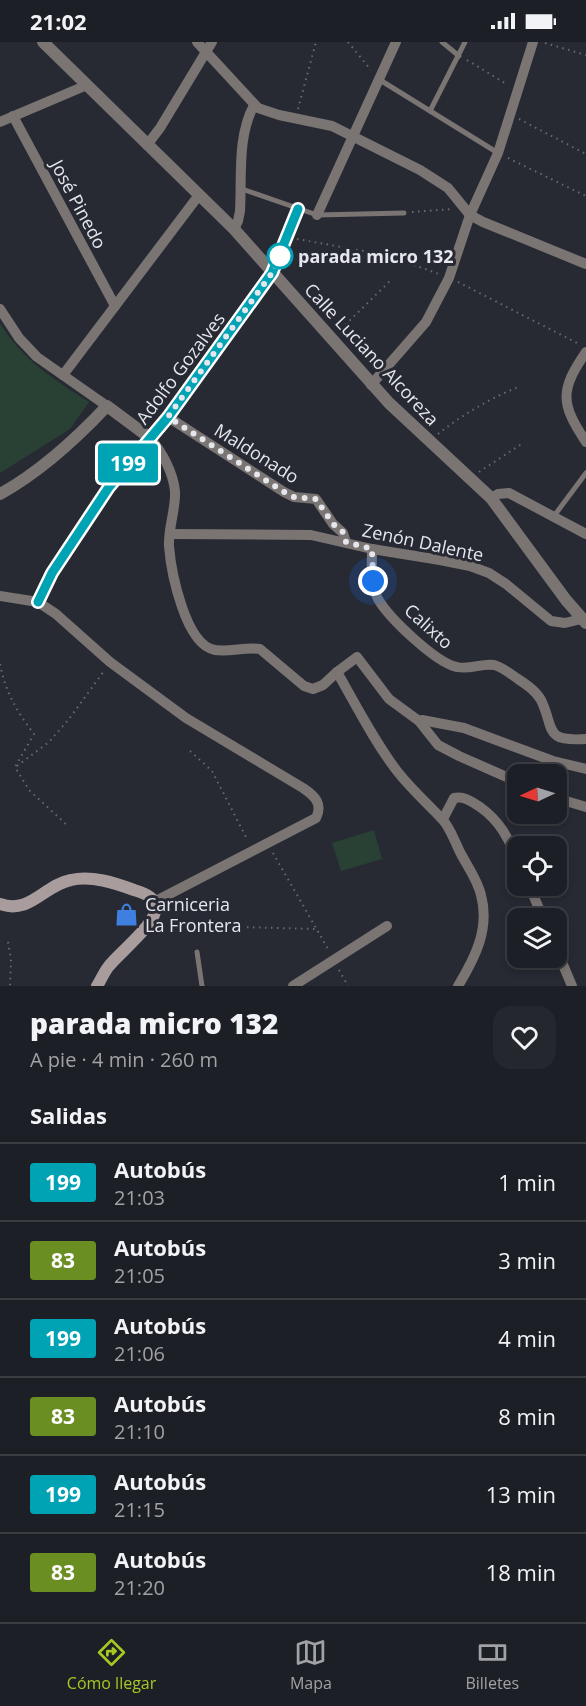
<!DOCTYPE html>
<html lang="es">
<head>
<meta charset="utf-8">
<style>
	body { margin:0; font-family:"Open Sans",sans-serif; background:#25272e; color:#f1f3f6; height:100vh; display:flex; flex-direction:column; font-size:22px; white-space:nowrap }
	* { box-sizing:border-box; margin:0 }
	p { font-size:20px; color:#a0a2a7 }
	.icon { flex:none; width:33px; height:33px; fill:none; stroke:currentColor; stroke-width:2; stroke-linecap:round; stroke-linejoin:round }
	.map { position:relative; height:944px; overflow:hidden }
	.drawer { display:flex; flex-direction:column; background:#1d1f26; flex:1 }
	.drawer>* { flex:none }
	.badge { padding:0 12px; border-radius:4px; font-size:21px; line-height:39px }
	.needle { width:39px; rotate:266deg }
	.buttons { position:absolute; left:507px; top:722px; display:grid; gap:12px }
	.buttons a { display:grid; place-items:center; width:60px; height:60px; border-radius:12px; background:#1d1f26; box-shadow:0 3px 9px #0003,0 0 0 2px #3b3d43; font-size:30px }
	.you { position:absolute; width:30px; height:30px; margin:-15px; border:4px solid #fff; border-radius:50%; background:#1a73e8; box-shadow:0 0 0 9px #1a73e833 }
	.map>.badge { position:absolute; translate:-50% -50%; box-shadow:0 0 0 3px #fff }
	h2 { padding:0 30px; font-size:22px; line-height:54px }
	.round { display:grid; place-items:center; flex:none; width:63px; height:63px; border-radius:18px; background:#25272e }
	.summary { display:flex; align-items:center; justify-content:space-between; height:102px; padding:0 30px }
	h1 { font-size:28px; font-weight:800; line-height:45px }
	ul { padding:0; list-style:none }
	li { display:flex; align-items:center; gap:18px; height:78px; padding:0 30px; border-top:2px solid #3b3d43 }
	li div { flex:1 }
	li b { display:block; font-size:22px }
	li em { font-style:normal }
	li .badge { min-width:66px; font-weight:700; text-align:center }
	.status { display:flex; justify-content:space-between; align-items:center; height:42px; padding:0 30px; background:#1d1f26; direction:ltr }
	.status svg { height:16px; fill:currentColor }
	.dock { display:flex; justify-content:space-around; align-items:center; height:84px; border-top:2px solid #3b3d43; background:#1d1f26; font-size:16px; color:#a0a2a7 }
	.dock a { display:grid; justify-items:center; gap:3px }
	.dock .current { color:#a5c823 }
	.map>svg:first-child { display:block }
</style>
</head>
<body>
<div class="status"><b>21:02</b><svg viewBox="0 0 49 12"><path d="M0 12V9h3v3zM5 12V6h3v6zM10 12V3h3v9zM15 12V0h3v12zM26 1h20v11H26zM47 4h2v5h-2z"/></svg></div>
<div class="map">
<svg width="586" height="944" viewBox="0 0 586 944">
	<rect width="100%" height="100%" fill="#272933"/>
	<g fill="#294134">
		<path d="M0,281C21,317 55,338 89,360L70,387L0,431Z"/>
		<polygon points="374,788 382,817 341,829 332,801"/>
	</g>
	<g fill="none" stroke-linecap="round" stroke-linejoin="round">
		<g stroke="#696b73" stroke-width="2" stroke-dasharray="1.5 4.5" stroke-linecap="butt">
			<polyline points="348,0 371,28"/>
			<polyline points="545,1 586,13"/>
			<polyline points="467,18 508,43"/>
			<polyline points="298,67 316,0"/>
			<polyline points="519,77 586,112"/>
			<polyline points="508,116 586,154"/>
			<polyline points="412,170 452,167"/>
			<polyline points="297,197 386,213 439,232"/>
			<polyline points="458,240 579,302"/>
			<polyline points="341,287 390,239"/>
			<path d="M438,392C462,373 489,357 518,345"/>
			<polyline points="479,430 523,401"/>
			<path d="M0,622C5,649 17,670 34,692L15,725L29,748L69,785"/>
			<polyline points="190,709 212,729 247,797"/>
			<polyline points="17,724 49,700 69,677 104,629"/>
			<polyline points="273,811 328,907"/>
			<polyline points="163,883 316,887"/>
			<polyline points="8,900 11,917 10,944"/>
			<polyline points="339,928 348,944"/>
		</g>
		<g stroke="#7a7473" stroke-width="5">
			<polyline points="442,0 459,14"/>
			<polyline points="380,38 498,111"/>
			<polyline points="430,69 465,0"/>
			<polyline points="242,147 317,173 404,171"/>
			<polyline points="554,474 586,431"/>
			<path d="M38,560C67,501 106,445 150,396"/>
			<polyline points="197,910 202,944"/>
		</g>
		<g stroke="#7a7473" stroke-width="10">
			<polyline points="197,0 258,66 279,73 332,84 420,128 448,146 470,173 483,180 586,222"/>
			<polyline points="13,74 115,264"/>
			<polyline points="0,80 87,43"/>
			<polyline points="147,103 160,86 212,0"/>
			<polyline points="317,173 396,0"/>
			<path d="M234,187L238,179L240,169C242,133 237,95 254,63"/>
			<polyline points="272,230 298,167"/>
			<polyline points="0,267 19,296 37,315 107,364"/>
			<path d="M586,310C560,348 560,361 586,400"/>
			<polyline points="63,333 199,153"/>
			<polyline points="371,343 426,280 449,236 470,173 498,111 533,0"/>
			<polyline points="168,375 284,450 294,455 316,457 333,482 343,491 346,500"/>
			<path d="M150,396C162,410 173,430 175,449C176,467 168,486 169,504C171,529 185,603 215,608C230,610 245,605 260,607L304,644L313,647L323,643L337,630C356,663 374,699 397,729C411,747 426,760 441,776C450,784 455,801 461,812C468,825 478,839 481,853C490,887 475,916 458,944"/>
			<polyline points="491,456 498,452 509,451 586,492"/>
			<polyline points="170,492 311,493 372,507 440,518 470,524 489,531 506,542 551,579 565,581 581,577"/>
			<path d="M372,507C372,523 370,542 378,557C389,576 436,621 457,625C470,628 482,621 494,623C502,625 511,632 518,637C527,643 536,649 541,658C555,687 543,700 586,697"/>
			<path d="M0,554L38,560L56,572L110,620L186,676L303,746C315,754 323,762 316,776L154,860"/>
			<polyline points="337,630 357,615 389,657 419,679 438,703 459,714 518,740"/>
			<polyline points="419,679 422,678 464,686 553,719 586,727"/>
			<polyline points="556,756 586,765"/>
			<path d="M443,777L454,756C464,754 471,759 480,765C500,779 508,796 518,818"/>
			<polyline points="529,843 543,876"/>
			<polyline points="556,906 572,944"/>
			<polyline points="293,944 387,884"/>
		</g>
		<g stroke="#7a7473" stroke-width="12">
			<polyline points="43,0 234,187 389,361 491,456 566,558 586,581"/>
			<path d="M0,452C40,430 76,397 107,364L150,396L168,375L272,230"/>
		</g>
		<path stroke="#a89d9c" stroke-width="12" d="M0,862C30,873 44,843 71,838C91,833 115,841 134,848C141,850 154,854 156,863C159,880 119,911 109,924C104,930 101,938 97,944"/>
	</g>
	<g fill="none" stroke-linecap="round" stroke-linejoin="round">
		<defs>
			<polyline id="line" points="38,560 52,531 109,445 168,375 272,231 298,167"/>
		</defs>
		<use href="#line" stroke="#fff" stroke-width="14"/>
		<use href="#line" stroke="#00a3b4" stroke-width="9"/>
		<polyline stroke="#e5e7ed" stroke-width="6" stroke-dasharray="0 10.8" points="280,214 272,231 168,375 284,450 294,455 316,457 333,482 344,491 346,500 372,507 373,539"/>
	</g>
	<defs>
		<symbol id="shop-bare" viewBox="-9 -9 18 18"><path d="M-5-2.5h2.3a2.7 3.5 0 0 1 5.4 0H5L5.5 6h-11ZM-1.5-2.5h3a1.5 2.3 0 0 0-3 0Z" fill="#3f7fe0" stroke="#272933" stroke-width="2.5" paint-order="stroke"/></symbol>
	</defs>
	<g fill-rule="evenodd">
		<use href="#shop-bare" x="110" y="856" width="33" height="33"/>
	</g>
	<circle fill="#fff" stroke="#00a3b4" stroke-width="3" cx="280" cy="214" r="12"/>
	<g text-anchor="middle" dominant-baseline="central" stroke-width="6" stroke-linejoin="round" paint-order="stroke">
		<g font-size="18" fill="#e5e7ed" stroke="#272933">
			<text transform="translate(79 162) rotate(62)">José Pinedo</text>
			<text transform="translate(372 312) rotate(47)">Calle Luciano Alcoreza</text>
			<text transform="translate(180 326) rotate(-53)">Adolfo Gozalves</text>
			<text transform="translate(257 411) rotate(32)">Maldonado</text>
			<text transform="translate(423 500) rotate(12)">Zenón Dalente</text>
			<text transform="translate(429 584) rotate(42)">Calixto</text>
		</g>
		<g font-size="18" font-weight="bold" fill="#e5e7ed" stroke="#272933" text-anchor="start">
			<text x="298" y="214">parada micro 132</text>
		</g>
		<g font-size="18" fill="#e5e7ed" stroke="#272933" text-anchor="start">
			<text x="145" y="862">Carniceria<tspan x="145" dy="21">La Frontera</tspan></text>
		</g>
	</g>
</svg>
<div class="buttons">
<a><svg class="needle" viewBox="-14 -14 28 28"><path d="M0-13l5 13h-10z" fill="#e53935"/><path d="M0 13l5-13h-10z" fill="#a0a2a7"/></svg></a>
<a><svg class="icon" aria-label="locate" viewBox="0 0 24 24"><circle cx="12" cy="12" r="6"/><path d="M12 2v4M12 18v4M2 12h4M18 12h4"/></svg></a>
<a><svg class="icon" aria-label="layers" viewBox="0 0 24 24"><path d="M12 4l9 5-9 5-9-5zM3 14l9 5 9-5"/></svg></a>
</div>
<div class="you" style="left:373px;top:539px"></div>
<b class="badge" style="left:128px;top:421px;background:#00a3b4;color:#fff">199</b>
</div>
<section class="drawer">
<div class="summary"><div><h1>parada micro 132</h1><p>A pie · 4 min · 260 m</p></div><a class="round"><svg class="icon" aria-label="heart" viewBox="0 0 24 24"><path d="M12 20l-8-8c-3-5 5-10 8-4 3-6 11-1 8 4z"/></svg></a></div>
<h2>Salidas</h2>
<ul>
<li><span class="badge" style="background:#00a3b4;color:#fff">199</span><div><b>Autobús</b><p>21:03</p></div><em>1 min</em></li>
<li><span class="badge" style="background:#6b8e23;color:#fff">83</span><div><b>Autobús</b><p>21:05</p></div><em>3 min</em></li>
<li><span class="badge" style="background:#00a3b4;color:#fff">199</span><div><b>Autobús</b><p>21:06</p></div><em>4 min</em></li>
<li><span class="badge" style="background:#6b8e23;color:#fff">83</span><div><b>Autobús</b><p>21:10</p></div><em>8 min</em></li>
<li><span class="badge" style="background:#00a3b4;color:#fff">199</span><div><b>Autobús</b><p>21:15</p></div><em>13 min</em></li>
<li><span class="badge" style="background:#6b8e23;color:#fff">83</span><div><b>Autobús</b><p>21:20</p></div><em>18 min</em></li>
</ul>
</section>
<nav class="dock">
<a class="current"><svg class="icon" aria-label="directions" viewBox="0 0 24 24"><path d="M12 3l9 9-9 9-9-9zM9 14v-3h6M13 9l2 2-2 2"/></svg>Cómo llegar</a>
<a><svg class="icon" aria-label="map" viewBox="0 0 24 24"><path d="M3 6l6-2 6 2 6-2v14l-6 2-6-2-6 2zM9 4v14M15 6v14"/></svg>Mapa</a>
<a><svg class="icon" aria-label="tickets" viewBox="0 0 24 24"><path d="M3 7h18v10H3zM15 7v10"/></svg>Billetes</a>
</nav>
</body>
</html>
